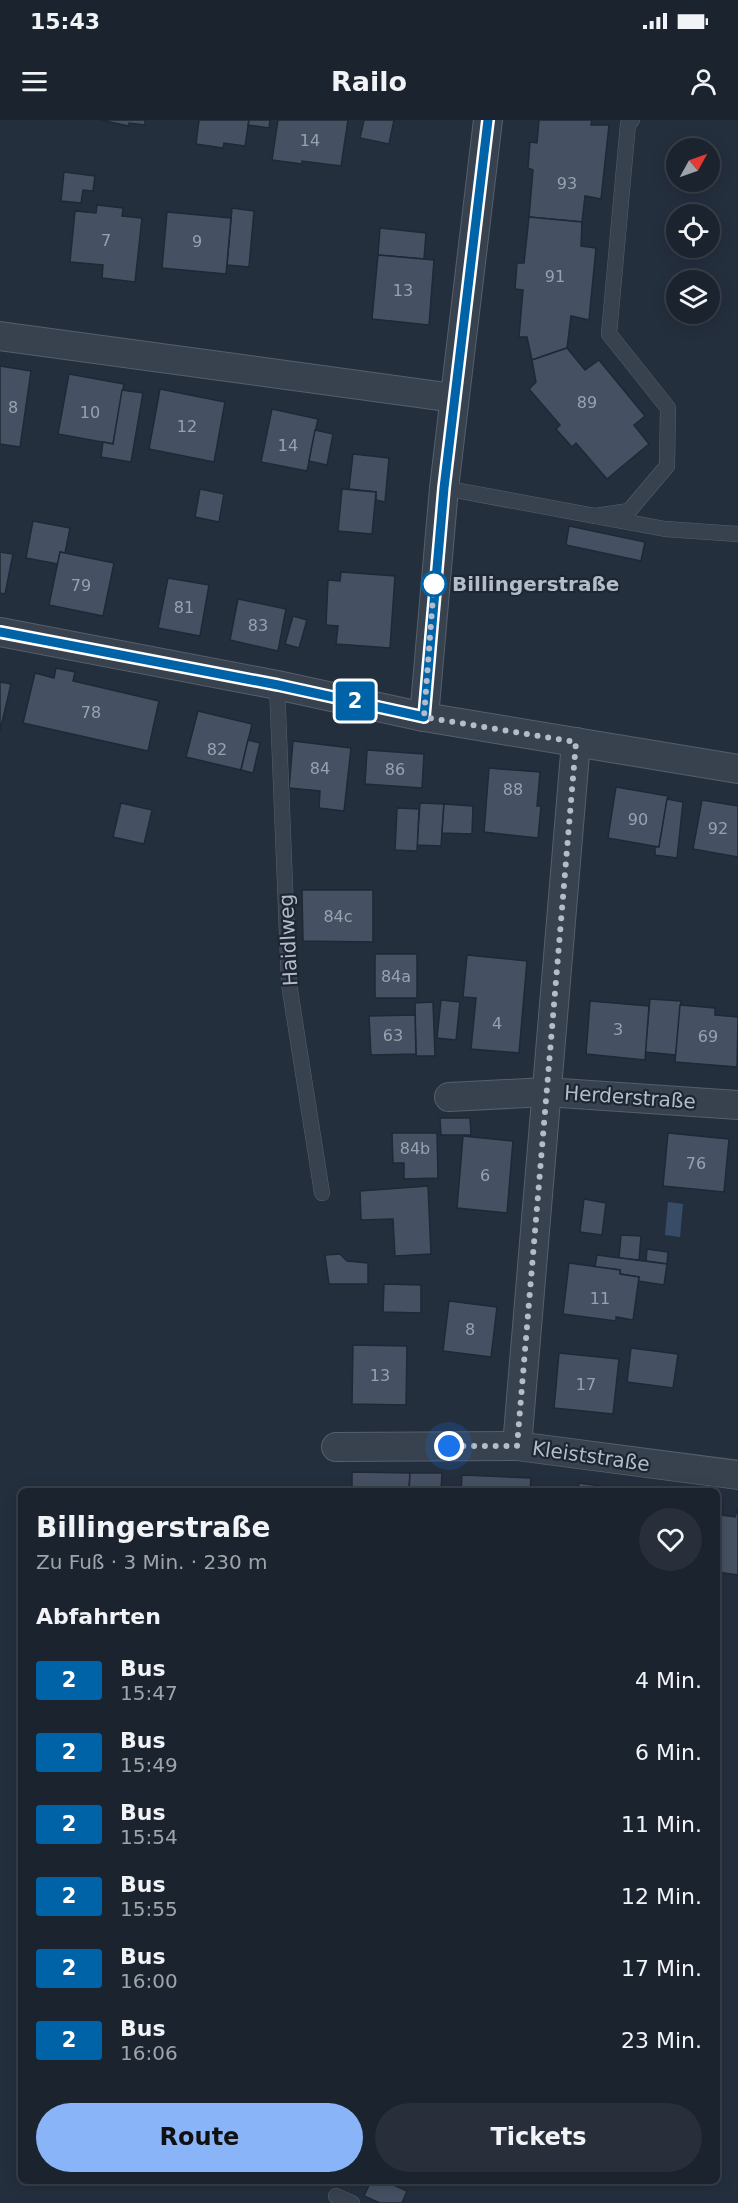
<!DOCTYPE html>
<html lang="de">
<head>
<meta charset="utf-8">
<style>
	body { margin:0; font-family:"DejaVu Sans",sans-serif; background:#282f3a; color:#f1f3f6; height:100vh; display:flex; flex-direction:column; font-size:22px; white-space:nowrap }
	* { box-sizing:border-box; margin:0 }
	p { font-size:20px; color:#a0a4aa }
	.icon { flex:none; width:33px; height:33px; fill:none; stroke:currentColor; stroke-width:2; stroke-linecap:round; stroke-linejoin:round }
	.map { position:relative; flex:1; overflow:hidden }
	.panel { position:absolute; left:18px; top:1368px; width:702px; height:696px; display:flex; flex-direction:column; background:#1b232e; border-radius:9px; box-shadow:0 3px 15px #0003,0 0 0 2px #39404a }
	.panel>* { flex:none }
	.badge { padding:0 12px; border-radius:4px; font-size:21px; line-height:39px }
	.needle { width:39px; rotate:50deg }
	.tools { position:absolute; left:666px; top:18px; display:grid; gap:12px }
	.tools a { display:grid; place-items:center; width:54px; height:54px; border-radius:50%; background:#1b232e; box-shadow:0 3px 15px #0003,0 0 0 2px #39404a; font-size:30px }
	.you { position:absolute; width:30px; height:30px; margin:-15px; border:4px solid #fff; border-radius:50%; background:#1a73e8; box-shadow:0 0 0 9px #1a73e833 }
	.map>.badge { position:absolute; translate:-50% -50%; box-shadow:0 0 0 3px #fff }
	h2 { padding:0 18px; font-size:22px; line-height:54px }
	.round { display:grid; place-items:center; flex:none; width:63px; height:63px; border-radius:32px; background:#282f3a }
	.headline { display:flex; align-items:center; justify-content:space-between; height:102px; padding:0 18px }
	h1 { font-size:28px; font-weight:700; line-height:45px }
	.cta { display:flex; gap:12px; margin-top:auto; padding:12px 18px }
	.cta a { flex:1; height:69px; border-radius:36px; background:#8ab4f8; color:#111; font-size:24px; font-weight:700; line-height:69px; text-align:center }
	.cta a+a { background:#282f3a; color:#f1f3f6 }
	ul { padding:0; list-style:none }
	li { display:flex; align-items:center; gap:18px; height:72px; padding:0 18px }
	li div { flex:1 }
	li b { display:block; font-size:22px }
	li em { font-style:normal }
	li .badge { min-width:66px; font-weight:700; text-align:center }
	.status { display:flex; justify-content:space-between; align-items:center; height:42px; padding:0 30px; background:#1b232e; direction:ltr }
	.status svg { height:16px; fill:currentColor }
	header { display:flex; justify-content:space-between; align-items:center; height:78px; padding:0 18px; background:#1b232e; font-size:27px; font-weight:700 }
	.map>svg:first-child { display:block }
</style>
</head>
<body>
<div class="status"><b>15:43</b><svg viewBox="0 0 49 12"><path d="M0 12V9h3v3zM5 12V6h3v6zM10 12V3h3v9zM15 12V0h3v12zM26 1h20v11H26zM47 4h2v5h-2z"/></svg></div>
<header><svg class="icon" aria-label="menu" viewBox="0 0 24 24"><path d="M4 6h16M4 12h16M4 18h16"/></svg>Railo<svg class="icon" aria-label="person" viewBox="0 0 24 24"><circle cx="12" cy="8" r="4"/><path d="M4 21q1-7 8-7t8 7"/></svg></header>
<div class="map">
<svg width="738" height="2083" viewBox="0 0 738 2083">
	<rect width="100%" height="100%" fill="#242f3e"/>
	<polygon fill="#394c67" points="668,1082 683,1084 680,1117 665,1115"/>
	<g fill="#455162" stroke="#1f2835" stroke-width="1.5">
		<polygon points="100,0 145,0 145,5 129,3 129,6"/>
		<polygon points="199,0 249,0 245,26 224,23 223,28 196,24"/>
		<polygon points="249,0 270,0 269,8 248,5"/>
		<polygon points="278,0 348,0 341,46 302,41 302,44 272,40"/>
		<polygon points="364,0 394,0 389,24 360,18"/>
		<polygon points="539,0 592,0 591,5 609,5 601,79 585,76 582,102 529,97 533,50 528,48 530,22 537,23"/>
		<polygon points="64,52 95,56 93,71 83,70 81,83 61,81"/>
		<polygon points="97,85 123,88 122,96 142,98 135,162 102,158 103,145 70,142 75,91 96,93"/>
		<polygon points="232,88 254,91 249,147 227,145"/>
		<polygon points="167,92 231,98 226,154 162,148"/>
		<polygon points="529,97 582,102 581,126 596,128 589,200 571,196 567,228 532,240 527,217 519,217 523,170 515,169 517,143 524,143"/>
		<polygon points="380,108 426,113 424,139 378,135"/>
		<polygon points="378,135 434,140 429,205 372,199"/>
		<polygon points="567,228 585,250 599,240 645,296 634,305 649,324 607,359 576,323 572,327 556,309 560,305 529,269 536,262 532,240"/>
		<polygon points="0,246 31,251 20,327 0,324"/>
		<polygon points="69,254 124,264 113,324 58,314"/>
		<polygon points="160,269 225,282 214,342 149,329"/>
		<polygon points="122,270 143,273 131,342 101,337 103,322 113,324"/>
		<polygon points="272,289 318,299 307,351 261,342"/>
		<polygon points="315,310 333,314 327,345 309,341"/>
		<polygon points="353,334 389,338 385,382 376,380 376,372 349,369"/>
		<polygon points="200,369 224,374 219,402 195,397"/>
		<polygon points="342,369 376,372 372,414 338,411"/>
		<polygon points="33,401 70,408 65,433 60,432 58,444 26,438"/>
		<polygon points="569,406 645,422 641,441 566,425"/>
		<polygon points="0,432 13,434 5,474 0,473"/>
		<polygon points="60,432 114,443 103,496 49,485"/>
		<polygon points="341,452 395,456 390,528 336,524 338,506 326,505 328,460 340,461"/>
		<polygon points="168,458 209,465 200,516 158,508"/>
		<polygon points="238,479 286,489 278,531 230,520"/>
		<polygon points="293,496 307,500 299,528 285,524"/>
		<polygon points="56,548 75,552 73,561 159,581 148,631 23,603 35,553 54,558"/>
		<polygon points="0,562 11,564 0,611"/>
		<polygon points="198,591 252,604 241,650 186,637"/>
		<polygon points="248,620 260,623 253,653 241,650"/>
		<polygon points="293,621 351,628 344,691 319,688 320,671 289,668"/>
		<polygon points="367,630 424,634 422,668 365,664"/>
		<polygon points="489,648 540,652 537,686 541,686 538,718 484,712"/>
		<polygon points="616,667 668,676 659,727 608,718"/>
		<polygon points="667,679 683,682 677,738 655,735 655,727 659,727"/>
		<polygon points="702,680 738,686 738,737 693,729"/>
		<polygon points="121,683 152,690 144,724 113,717"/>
		<polygon points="420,683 444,684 441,726 417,725"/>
		<polygon points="444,684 473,686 472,714 442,713"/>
		<polygon points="397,688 419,689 417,731 395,730"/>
		<polygon points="302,770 373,770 373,822 303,821"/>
		<rect x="375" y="834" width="42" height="44"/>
		<polygon points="467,835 527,841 519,933 471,929 476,878 463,877"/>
		<polygon points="650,879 681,881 676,935 645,932"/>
		<polygon points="441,880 460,882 456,920 437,918"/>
		<polygon points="590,881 649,886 645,940 586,934"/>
		<polygon points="433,882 435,936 416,936 415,883"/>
		<polygon points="680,885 715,888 715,895 738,897 737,947 675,942"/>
		<polygon points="415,895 416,934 371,935 369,896"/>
		<polygon points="440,998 470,998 471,1015 441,1015"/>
		<polygon points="392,1013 437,1013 438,1058 404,1059 404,1043 393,1043"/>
		<polygon points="668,1013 729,1019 724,1072 663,1066"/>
		<polygon points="463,1016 513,1021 507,1093 457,1088"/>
		<polygon points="428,1066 431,1134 395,1136 393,1099 361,1100 360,1071"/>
		<polygon points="584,1079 606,1083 602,1115 580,1112"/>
		<polygon points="621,1115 641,1116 639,1140 619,1138"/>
		<polygon points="647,1129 668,1132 667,1144 646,1141"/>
		<polygon points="340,1134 347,1141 368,1143 368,1164 329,1164 325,1135"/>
		<polygon points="597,1135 667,1144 664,1165 638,1161 639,1157 620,1154 620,1150 595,1147"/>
		<polygon points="569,1143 620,1150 620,1154 639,1157 633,1200 616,1197 616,1201 563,1194"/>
		<polygon points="384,1164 421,1165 421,1193 383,1192"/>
		<polygon points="449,1181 497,1187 491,1237 443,1231"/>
		<polygon points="353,1225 407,1226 406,1285 352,1284"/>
		<polygon points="631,1228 678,1234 673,1268 627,1262"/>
		<polygon points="559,1233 619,1239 613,1294 554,1288"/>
		<polygon points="352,1352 410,1353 409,1371 352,1371"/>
		<polygon points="410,1353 442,1353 441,1371 409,1371"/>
		<polygon points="462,1355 531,1358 530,1371 461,1371"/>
		<polygon points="579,1363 638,1371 578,1371"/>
		<polygon points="530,1367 555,1369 555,1371 530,1371"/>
		<polygon points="717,1386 723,1386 722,1395 735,1397 738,1388 738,1455 717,1452"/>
		<polygon points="371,2061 385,2061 407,2071 402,2083 380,2083 364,2076"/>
	</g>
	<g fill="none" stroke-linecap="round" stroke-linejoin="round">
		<defs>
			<g id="service">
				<polyline points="444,368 665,409 738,414"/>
				<polyline points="595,396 629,391 667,346 668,288 609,214 628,4 632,0"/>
				<polyline points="277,565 289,864 322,1073"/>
				<polyline points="336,2076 352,2083"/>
			</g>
			<g id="minor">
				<polyline points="0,216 454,278"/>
				<polyline points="0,512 277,565 424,597 738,649"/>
				<polyline points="424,597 444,368 488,0"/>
				<polyline points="449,977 546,972 738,985"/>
				<polyline points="517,1326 576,622"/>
				<polyline points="336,1327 517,1326 738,1355"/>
			</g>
		</defs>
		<use href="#service" stroke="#565f6c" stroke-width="16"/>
		<use href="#minor" stroke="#565f6c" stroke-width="30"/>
		<use href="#service" stroke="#38414e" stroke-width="15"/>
		<use href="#minor" stroke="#38414e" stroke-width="28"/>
	</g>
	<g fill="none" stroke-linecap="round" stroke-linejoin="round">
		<defs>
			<polyline id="line" points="0,512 278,565 424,597 444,368 488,0"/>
		</defs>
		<use href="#line" stroke="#fff" stroke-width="14"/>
		<use href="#line" stroke="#0062a7" stroke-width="9"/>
		<polyline stroke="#b4bcc9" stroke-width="6" stroke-dasharray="0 10.8" points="434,464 424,597 576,622 517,1326 449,1326"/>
	</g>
	<circle fill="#fff" stroke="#0062a7" stroke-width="3" cx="434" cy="464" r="12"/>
	<g text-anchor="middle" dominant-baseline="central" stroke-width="4.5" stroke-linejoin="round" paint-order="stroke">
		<g font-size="16" fill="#98a1af">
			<text x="310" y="20">14</text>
			<text x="567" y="63">93</text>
			<text x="106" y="120">7</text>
			<text x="197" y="121">9</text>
			<text x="555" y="156">91</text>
			<text x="403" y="170">13</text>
			<text x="587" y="282">89</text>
			<text x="13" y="287">8</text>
			<text x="90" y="292">10</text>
			<text x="187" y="306">12</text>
			<text x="288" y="325">14</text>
			<text x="81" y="465">79</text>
			<text x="184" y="487">81</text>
			<text x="258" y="505">83</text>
			<text x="91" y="592">78</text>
			<text x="217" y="629">82</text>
			<text x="320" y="648">84</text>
			<text x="395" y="649">86</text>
			<text x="513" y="669">88</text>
			<text x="638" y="699">90</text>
			<text x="718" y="708">92</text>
			<text x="338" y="796">84c</text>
			<text x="396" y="856">84a</text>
			<text x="497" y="903">4</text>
			<text x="618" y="909">3</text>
			<text x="393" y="915">63</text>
			<text x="708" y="916">69</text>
			<text x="415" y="1028">84b</text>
			<text x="696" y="1043">76</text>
			<text x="485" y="1055">6</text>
			<text x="600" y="1178">11</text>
			<text x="470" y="1209">8</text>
			<text x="380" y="1255">13</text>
			<text x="586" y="1264">17</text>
		</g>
		<g font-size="20" font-weight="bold" fill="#b4bcc9" stroke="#1d2633" text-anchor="start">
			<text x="452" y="464">Billingerstraße</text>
		</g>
		<g font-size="20" fill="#b4bcc9" stroke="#1d2633">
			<text transform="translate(288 820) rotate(-93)">Haidlweg</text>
			<text transform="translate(630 977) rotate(4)">Herderstraße</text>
			<text transform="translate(591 1336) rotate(8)">Kleiststraße</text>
		</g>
	</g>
</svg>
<div class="tools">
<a><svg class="needle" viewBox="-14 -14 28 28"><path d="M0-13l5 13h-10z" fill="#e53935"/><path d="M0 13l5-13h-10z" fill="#a0a4aa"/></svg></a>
<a><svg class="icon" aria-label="locate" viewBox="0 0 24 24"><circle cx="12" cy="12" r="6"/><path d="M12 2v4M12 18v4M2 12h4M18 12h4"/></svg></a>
<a><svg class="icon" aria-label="layers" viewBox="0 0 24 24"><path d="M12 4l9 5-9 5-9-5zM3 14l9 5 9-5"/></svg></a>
</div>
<div class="you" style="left:449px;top:1326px"></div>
<b class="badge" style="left:355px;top:581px;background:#0062a7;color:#fff">2</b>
<section class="panel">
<div class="headline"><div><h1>Billingerstraße</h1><p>Zu Fuß · 3 Min. · 230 m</p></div><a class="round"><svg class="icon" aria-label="heart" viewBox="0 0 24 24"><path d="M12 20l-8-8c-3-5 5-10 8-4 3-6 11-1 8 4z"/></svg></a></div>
<h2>Abfahrten</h2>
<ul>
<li><span class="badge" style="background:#0062a7;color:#fff">2</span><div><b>Bus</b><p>15:47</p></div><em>4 Min.</em></li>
<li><span class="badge" style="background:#0062a7;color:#fff">2</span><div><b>Bus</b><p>15:49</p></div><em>6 Min.</em></li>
<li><span class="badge" style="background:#0062a7;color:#fff">2</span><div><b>Bus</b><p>15:54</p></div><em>11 Min.</em></li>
<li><span class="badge" style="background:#0062a7;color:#fff">2</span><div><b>Bus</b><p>15:55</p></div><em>12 Min.</em></li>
<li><span class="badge" style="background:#0062a7;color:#fff">2</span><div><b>Bus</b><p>16:00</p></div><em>17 Min.</em></li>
<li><span class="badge" style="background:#0062a7;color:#fff">2</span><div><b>Bus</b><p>16:06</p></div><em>23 Min.</em></li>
</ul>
<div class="cta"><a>Route</a><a>Tickets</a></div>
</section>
</div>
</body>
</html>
